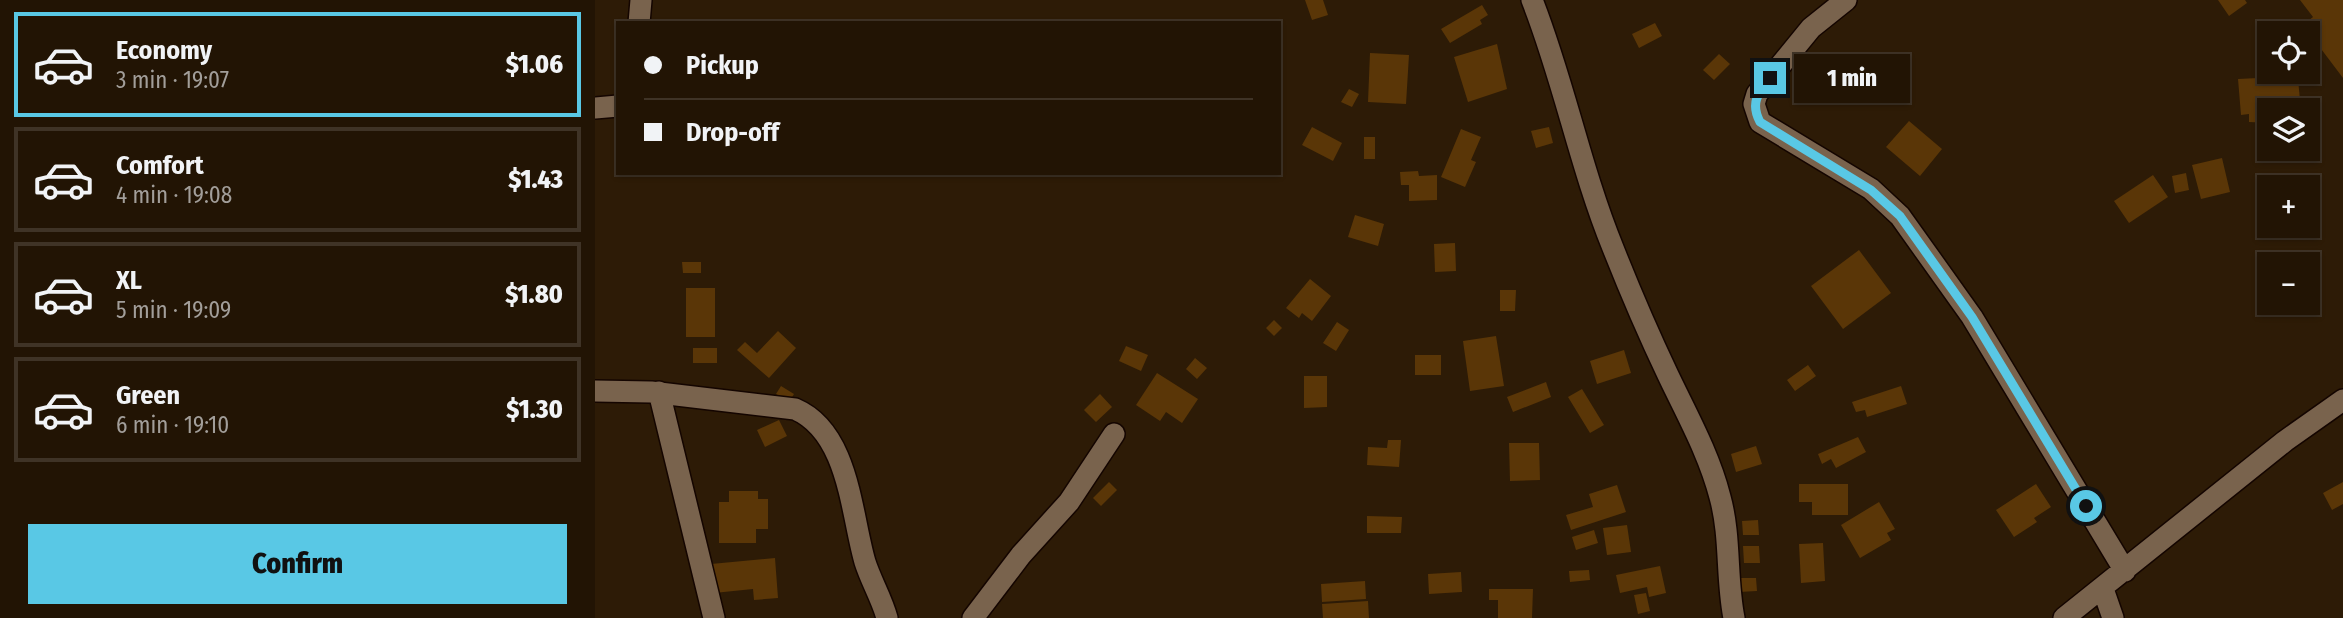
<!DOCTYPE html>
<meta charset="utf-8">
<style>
:root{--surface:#221404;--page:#2e2113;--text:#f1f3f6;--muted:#a29e9a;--line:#3f3326;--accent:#59c8e5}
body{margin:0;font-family:"Fira Sans Condensed",sans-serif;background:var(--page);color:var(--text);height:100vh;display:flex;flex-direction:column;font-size:26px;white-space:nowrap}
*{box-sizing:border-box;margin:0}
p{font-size:23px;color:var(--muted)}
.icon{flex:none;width:38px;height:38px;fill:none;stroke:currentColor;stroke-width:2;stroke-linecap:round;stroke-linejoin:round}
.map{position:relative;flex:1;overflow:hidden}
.side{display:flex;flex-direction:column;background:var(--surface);width:595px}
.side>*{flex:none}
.hud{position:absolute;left:21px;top:21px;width:665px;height:154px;border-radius:0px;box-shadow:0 2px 5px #0004,0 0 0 2px var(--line);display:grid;align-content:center;height:154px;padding:0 28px;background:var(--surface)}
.controls{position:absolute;left:1662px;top:21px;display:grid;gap:14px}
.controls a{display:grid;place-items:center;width:63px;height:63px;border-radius:0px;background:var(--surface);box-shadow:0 2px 5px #0004,0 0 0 2px var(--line);font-size:35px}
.end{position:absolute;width:32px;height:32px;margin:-16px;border:9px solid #59c8e5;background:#111;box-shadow:0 0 0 4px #111}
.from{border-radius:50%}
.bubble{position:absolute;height:49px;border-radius:0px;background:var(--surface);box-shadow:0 2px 5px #0004,0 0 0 2px var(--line);font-size:23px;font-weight:800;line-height:49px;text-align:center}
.hud b{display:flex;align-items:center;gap:24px;height:66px;font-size:26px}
.hud b+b{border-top:2px solid var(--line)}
.hud i{width:18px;height:18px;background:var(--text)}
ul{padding:12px 0 0;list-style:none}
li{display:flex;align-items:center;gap:21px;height:105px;margin:0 14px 10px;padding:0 14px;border:4px solid var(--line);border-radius:0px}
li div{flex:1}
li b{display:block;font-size:26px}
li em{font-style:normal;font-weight:800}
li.active{border-color:var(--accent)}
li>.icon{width:63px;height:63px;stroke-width:1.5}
.primary-button{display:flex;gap:14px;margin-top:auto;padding:14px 28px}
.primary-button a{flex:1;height:80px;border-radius:0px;background:var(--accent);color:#111;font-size:28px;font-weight:800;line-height:80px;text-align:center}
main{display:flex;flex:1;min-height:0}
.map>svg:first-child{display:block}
.building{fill:#5a3607}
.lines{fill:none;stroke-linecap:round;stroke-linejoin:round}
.minor-casing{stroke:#140500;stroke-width:24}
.minor{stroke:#79634d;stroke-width:21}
.route{stroke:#59c8e5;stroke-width:9}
</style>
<main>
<section class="side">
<ul>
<li class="active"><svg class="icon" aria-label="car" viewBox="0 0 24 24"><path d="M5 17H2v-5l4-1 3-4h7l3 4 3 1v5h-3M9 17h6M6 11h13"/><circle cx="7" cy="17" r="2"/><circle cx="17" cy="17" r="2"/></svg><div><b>Economy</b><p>3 min · 19:07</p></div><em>$1.06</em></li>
<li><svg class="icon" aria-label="car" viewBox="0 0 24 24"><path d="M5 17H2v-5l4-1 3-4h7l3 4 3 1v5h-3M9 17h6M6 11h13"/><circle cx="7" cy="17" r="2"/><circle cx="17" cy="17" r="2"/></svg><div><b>Comfort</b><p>4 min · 19:08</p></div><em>$1.43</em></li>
<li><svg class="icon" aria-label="car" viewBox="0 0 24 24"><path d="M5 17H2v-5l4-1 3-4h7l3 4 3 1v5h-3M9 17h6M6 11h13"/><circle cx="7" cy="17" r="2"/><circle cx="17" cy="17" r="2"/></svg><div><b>XL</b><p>5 min · 19:09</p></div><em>$1.80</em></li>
<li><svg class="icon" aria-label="car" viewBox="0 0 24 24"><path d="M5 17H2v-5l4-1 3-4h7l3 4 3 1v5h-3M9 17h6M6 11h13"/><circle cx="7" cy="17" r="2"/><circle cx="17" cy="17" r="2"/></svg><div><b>Green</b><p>6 min · 19:10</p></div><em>$1.30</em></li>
</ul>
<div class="primary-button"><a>Confirm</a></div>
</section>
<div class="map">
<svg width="1748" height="618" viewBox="0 0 1748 618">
<rect width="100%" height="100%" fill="#2d1b06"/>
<path class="building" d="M710 0H728L733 15 717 20Z
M1623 0H1650L1652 3 1634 16Z
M1705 0H1748V78L1708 25 1718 17Z
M887 5 893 15 885 20 887 24 855 43 846 29Z
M1060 23 1067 36 1044 48 1037 34Z
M902 44 912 89 873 102 859 57Z
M775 53 814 55 811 104 773 102Z
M1124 54 1135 64 1119 80 1108 70Z
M1675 67 1678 75 1697 74 1698 79H1703L1705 100 1697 101 1698 110H1675V123L1654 122V114L1646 115 1643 79 1663 78 1662 68Z
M754 89 764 94 757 107 746 102Z
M1314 121 1347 149 1325 176 1291 147Z
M717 127 747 143 738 161 707 145Z
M954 127 958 143 941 148 936 131Z
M866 129 886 137 876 160 881 162 870 187 846 177Z
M769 137H780V159H769Z
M1627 158 1635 192 1606 199 1597 165Z
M823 171 824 176 842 175V200L814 201V185H806L805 172Z
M1591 173 1594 190 1580 193 1577 176Z
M1558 175 1573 197 1534 223 1519 201Z
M760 215 789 224 783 246 753 237Z
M860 243 861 271 840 272 839 244Z
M1264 250 1296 293 1248 329 1216 286Z
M87 262H106V273H88Z
M715 279 736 296 717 321 707 313 704 318 691 308Z
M91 288H120V337H91Z
M905 290H921L920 311H905Z
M679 320 687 328 679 336 671 328Z
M742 322 754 330 741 351 728 343Z
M183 331 201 348 174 378 142 350 150 342 162 353Z
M901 336 909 386 875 391 868 341Z
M531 346 553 355 546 371 524 361Z
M98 348H122V363H98Z
M1029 350 1036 373 1002 384 995 361Z
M820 355H846V375H820Z
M600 358 612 368 602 379 591 369Z
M1213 365 1221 376 1200 391 1192 380Z
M562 373 603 399 587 423 571 412 565 421 541 405Z
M709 376H732V407L709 408Z
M951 382 956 397 918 412 912 397Z
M186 386 199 394 194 402 181 394Z
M1306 386 1312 404 1272 417 1270 410 1261 412 1257 402Z
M987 389 1009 425 995 433 973 397Z
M505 394 517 407 501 422 489 410Z
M184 420 192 436 170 447 162 430Z
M1263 437 1271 452 1241 468 1236 459 1227 464 1223 454Z
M793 440H806L804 467 772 465 773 447 792 448Z
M914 443H944L945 480 915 481Z
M1161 446 1167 464 1141 472 1136 454Z
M514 482 522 490 506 506 498 498Z
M1748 482V504L1737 510 1728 493Z
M1204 484H1253V515H1217V502H1204Z
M1441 484 1456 507 1439 518 1442 522 1419 537 1401 510Z
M1022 485 1031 512 976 530 971 515 998 507 994 494Z
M134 491H163V499H173V529H161V543H124V502H134Z
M1284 502 1300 529 1292 533 1296 540 1265 558 1246 525Z
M772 516 807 517 806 533H772Z
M1163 520 1164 535H1148L1147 521Z
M1032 525 1036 552 1012 555 1008 528Z
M999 530 1003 543 981 550 977 537Z
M1228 543 1230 581 1206 583 1204 544Z
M1148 546H1164L1165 563H1149Z
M180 558 183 598 159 600 158 589 119 593 116 564Z
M1065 566 1071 593 1054 597 1052 587 1025 593 1021 575Z
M994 570 995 580 975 582 974 571Z
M866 572 867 592 834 594 833 574Z
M1144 578H1161L1162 591 1144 592Z
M770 581 771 599 727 602 726 584Z
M894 589H938L937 618H903V600H894Z
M1051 593 1055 611 1043 614 1039 595Z
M773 601 774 618H728L727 604Z"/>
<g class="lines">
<defs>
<path id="minor" d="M937 0C969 81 985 167 1018 248 1035 291 1053 333 1073 375 1092 415 1114 454 1125 497 1136 537 1131 578 1139 618
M1251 0 1216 28 1162 94 1159 104 1165 122 1276 189 1305 216 1377 317 1530 571
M44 23 46 0
M0 108 23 106
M0 391 56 392 200 409C254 432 256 514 270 562 276 581 287 599 292 618
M64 392 119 618
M1508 589 1518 618
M378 618 426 555 474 502 519 434
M1469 618 1690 441 1748 400"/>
</defs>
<use href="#minor" class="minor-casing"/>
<use href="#minor" class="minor"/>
</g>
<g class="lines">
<path class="route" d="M1175 78C1163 93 1155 103 1165 122L1276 190 1305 216 1377 317 1491 506"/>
</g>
</svg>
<div class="controls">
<a><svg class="icon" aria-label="locate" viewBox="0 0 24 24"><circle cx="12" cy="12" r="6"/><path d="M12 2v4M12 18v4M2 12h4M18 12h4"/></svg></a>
<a><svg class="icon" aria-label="layers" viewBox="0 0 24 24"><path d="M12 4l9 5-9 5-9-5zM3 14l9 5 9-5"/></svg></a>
<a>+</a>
<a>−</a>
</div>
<i class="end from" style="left:1491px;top:506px"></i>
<i class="end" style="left:1175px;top:78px"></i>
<div class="bubble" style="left:1199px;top:54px;width:116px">1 min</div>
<div class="hud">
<b><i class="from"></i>Pickup</b>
<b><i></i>Drop-off</b>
</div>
</div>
</main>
